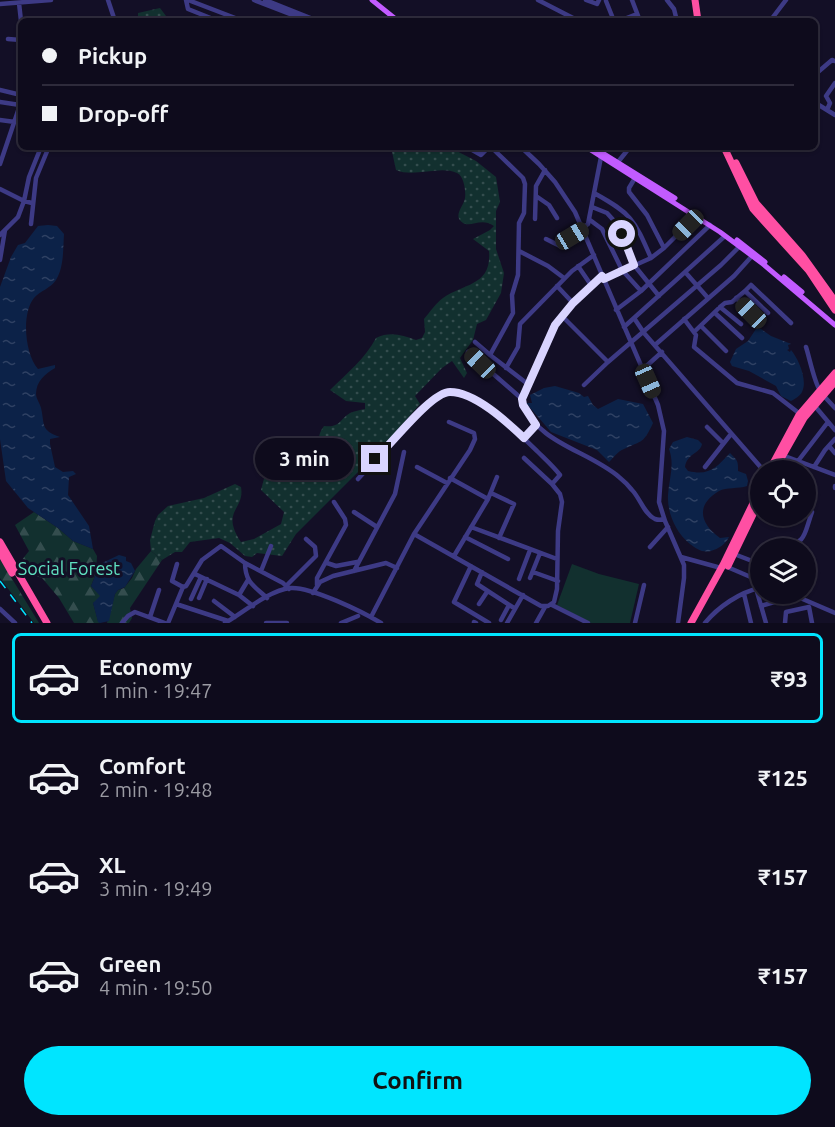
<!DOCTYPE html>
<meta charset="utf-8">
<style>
:root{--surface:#0e0b1c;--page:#171425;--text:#f1f3f6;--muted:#9b9ba3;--line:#2e2b3b;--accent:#00e5ff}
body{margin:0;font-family:Ubuntu,sans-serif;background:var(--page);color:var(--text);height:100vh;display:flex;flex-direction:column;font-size:22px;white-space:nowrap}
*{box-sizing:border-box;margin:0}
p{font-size:20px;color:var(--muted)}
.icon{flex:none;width:33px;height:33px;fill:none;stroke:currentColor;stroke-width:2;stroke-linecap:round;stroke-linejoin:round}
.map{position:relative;height:623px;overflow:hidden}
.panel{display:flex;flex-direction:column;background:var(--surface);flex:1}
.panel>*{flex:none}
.guide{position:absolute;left:18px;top:18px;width:800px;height:132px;border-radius:9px;box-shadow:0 2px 4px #0004,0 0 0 2px var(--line);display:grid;align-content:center;height:132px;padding:0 24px;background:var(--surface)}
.tools{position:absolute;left:750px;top:460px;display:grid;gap:12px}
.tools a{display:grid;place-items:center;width:66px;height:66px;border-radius:50%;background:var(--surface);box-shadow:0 2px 4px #0004,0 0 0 2px var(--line);font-size:30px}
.end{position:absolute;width:27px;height:27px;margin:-14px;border:8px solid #d9d4ff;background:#111;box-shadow:0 0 0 3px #111}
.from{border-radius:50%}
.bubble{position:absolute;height:42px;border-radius:21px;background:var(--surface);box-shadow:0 2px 4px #0004,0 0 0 2px var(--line);font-size:20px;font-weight:700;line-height:42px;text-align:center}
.car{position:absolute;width:18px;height:36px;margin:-18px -9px;border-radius:8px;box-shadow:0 0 4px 2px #0007;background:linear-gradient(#222 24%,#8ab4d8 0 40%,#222 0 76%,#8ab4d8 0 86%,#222 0)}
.guide b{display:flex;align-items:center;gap:21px;height:57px;font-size:22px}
.guide b+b{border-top:2px solid var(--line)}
.guide i{width:15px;height:15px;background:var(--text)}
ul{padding:10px 0 0;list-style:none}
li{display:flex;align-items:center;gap:18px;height:90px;margin:0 12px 9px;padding:0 12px;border:3px solid transparent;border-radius:9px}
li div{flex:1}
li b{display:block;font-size:22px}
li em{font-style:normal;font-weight:700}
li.active{border-color:var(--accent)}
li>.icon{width:54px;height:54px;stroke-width:1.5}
.primary-button{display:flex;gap:12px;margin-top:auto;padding:12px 24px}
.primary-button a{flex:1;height:69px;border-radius:36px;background:var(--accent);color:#111;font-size:24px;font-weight:700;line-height:69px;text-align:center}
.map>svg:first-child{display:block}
.grass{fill:url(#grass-dots)}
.forest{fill:url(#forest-firs)}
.pitch{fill:#12302f}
.water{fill:url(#water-ripples)}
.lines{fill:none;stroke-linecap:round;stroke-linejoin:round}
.minor{stroke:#3d3a85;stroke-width:4.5}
.major{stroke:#c25bff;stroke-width:5}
.highway{stroke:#ff4fa3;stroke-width:7}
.rail{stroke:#00e5ff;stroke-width:1.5;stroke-dasharray:9 8;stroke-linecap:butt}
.route{stroke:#d9d4ff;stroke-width:8}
.labels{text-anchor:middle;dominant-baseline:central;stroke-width:6;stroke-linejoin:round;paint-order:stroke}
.park-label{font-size:18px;fill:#5fe0c0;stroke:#130f26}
</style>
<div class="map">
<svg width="835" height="623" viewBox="0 0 835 623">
<defs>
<pattern id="grass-dots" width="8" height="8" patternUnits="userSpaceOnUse" patternTransform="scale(1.5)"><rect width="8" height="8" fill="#12302f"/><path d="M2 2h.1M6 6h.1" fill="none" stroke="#344d4e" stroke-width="1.8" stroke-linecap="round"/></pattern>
<pattern id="forest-firs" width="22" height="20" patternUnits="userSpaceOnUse" patternTransform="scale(1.5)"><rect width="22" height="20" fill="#12302f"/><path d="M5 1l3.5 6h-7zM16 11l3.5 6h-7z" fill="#344d4e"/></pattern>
<pattern id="water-ripples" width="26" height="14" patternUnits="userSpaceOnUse" patternTransform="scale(1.5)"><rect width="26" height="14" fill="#0c2248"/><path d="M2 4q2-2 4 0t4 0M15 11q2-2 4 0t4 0" fill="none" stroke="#2f4163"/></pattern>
</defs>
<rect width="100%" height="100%" fill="#130f26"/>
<path class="grass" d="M160 8 166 16 185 21H138V13Z
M391 147H449L476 161 496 177 500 202 496 211V249L504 273 501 293 486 320 477 324 473 340 460 358 467 373 464 378 452 361 442 368 415 396 420 404 377 453 296 534 282 556 257 553 252 557 245 556 230 543 219 538 190 542 182 552H175L162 560 151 551 150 540 155 521 158 515 168 506 204 498 235 484 241 487C245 511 220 510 241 542L254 539 281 524 284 512 261 490 266 471 263 452C291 440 304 475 334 474L337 467C326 454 311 443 324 426 340 428 339 420 350 413 354 411 360 410 365 409V403L346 401 330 390C347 373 365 359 376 338 390 331 402 335 416 340L422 338 425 332 424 319C430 312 436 303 443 298 464 283 492 286 489 251L473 239 490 230 494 226C481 217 471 228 463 223 452 216 464 206 465 198 466 191 464 176 457 173 440 165 414 178 396 170Z"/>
<path class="forest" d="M34 512 58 528 73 541 93 549 97 556 96 573 91 586 101 596 100 599 93 603 98 621 100 623H74L59 598 42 578 30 574 21 561 29 551 15 525Z
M151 551 162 560 130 608 132 618 129 623H107L115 594 118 590 124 588 132 578 136 569Z
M0 559 39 623H34L0 578Z"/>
<path class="pitch" d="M572 564 599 574 639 584 630 623H591L557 605Z"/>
<path class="water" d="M48 225 57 226 64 234C63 249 64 267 56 280 51 288 40 291 34 298 21 314 25 354 38 369L55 365V368C45 374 36 381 36 394 36 399 40 403 41 408 45 425 40 430 60 437L50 439V444L55 467 63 472 73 471 76 474 69 477 68 495 89 526 93 549 73 541 58 528 28 508 6 481 0 439V287L11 257 18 245 25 243 38 226Z
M756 329H761L771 336 791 344 788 345 789 349 787 350 790 352 791 350C798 358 808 380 802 392 800 396 795 399 791 401L781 396 776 386 749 371 732 366 730 362 736 349 748 341Z
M555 386 579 393 584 397 588 396 593 405 598 409 618 399 643 404 653 423C643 444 643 440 624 449 618 451 613 458 609 462L597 450 551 432 526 403H532L530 395 544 388Z
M687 437 698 440 702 444C700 454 687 453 685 467L688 471C709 476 716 468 730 453 738 461 738 461 738 471L746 474 748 481 747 486C738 489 726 487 719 491 695 505 700 524 720 538L729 537C726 544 718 549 711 551 702 553 697 549 690 544 676 533 667 513 668 495 669 479 675 465 669 449L673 442Z
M119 555 126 557V561L131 563 135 571 125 587 118 590 115 594 109 621 100 623 98 622 93 603 100 596 91 586 100 564Z"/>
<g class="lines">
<path class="minor" d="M108 0 115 21
M186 0 188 9 218 21
M188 0 243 21
M254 0 308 21
M265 0 318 21
M538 0 573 18 574 21
M586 0 597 4 599 0
M632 0 640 21
M667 0 674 9 677 21
M606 1 614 21
M19 3 21 21
M0 4 51 0
M619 21 637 14
M770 21 786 0
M8 39 21 40
M814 72H818L832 60 835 61
M0 90 21 95
M0 102 20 105
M814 102 835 115
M827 110 830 103 826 96 835 83
M0 120 15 122
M467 147 481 155 489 147
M491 147 523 178 525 184 524 213 519 223 518 275 512 295 513 313 490 355 529 385
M521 147 539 164 555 182 575 212 658 405 664 431 659 502 665 521 684 565V578L678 623
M618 162 630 147
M0 164 21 102
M635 178 629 188V192L647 215 664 248
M0 189 24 201 32 203
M594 193C632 214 634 219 651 258L604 279
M536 196 549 205 557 218
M592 207 607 213 616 223 628 246 634 265 659 296
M535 219 536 186 545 170
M590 220 602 229 622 270 641 291 616 310
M31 224 36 178 48 149 46 147
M0 235 18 217 24 201 29 177 41 147
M546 239 560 246 588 224 601 157
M519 251 548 266 564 278
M651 258 664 248 696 216
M0 260 5 230
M578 266 591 285
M686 273 708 298
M602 276 573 303 555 325 522 402C538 444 587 450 619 477 624 481 628 485 632 490 640 498 644 514 655 519 658 520 661 520 664 519
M557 286 573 303
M641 291 710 225
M745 291 751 285 791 323
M736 298 751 313
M720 307 725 303 732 302 745 291 768 313
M715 313 742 338
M562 316 608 362 721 265 740 246
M634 318 644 333 764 471
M684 319 696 335 694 347 737 383 773 393 800 414
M701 326 726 351
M624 327 725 236
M694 332 720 307 741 324
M475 342 490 355
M655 345 734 276 752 256
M806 347C809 356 815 385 820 390
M468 352 522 399
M506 368 518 347 520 324 572 271 594 255
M642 370 662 352
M584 385 608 362
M823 395 835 408
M814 405 835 430
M707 427 723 443
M524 438 536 425
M829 446 835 453
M782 455 798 461 828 422
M524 458 552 484
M798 461 835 475
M417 467 447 483
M705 467 731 434
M814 467 825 450 835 439
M450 478 488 499
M358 479 425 405 448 392C485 395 512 428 537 451 545 459 553 466 560 475L552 484 560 494 562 502 558 531 557 589 554 602 548 606H541L414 534
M835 486V488
M491 493 514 504 499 538
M354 512 377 527
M471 527 557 559
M465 537 508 559
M650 547 668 527
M782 549C808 540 803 537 812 512
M734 554 760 564
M454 556 488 499 497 477
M681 557 721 568
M245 563C245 582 254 586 267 598
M327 563 336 566 357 562
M177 564 172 581 183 587 186 586 202 560 221 546 245 563 283 583 289 589
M471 566 454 602 489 623
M725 566 760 581
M261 571 271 546
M354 571 395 494 404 452
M482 572 477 584 514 608
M533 572 558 581
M195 574 239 595 253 606
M530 578 540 553
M753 578 766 623
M519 579 530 550
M317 585V578L346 525 345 519 334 502
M286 586 316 556 315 547 306 539
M313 593 320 582 333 576 386 563 397 568
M744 594 751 623
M791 594 835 613
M239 595 248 580
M199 598 207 579
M191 599 201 577
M214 601 235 617
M176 604 228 621
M479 604 487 592
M552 605 588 623
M761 606 795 596
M809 607 812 623
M0 609 15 623
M150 617 159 590
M371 617 414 534 470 450 475 439 474 433 449 422
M501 620 509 605
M474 622 476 623
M122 623 128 616 135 612 165 623
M168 623 183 587
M225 623C242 613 270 590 290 588 310 586 363 612 381 623
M266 623H287
M341 623 358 616
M507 623 523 595
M536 623 545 607
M635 623 644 585
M705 623C718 607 740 592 760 588
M785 623 786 612 809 607"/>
<path class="major" d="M372 0 398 21
M586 147 720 232 763 264 835 325
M593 147 675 198
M737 240 765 262
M784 277 802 292"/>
<path class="highway" d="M695 0 698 21
M724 147 753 209 809 271 835 310
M736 163 756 203 802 255 835 301
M769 471 799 415 835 373
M774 471 804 418 835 382
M0 542 47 623
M0 552 12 573
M728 566 760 500
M691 623 723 565 760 489"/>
<path class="rail" d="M0 581 32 623"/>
</g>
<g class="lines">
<path class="route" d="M375 459C391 445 431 392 450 392 475 392 507 422 524 438L536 425 523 405 522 399 555 325 573 303 602 276 604 279 634 265 622 234"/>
</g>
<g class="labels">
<g class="park-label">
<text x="69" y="568">Social Forest</text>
</g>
</g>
</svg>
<div class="tools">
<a><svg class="icon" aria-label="locate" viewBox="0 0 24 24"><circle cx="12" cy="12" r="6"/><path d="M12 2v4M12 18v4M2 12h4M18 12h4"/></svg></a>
<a><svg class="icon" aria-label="layers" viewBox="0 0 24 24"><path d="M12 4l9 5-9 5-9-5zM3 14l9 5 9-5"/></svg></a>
</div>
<i class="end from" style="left:622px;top:234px"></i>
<i class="end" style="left:375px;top:459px"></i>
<div class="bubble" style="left:255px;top:438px;width:99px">3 min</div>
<i class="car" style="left:688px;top:225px;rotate:225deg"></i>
<i class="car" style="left:572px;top:236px;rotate:59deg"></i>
<i class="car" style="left:751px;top:313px;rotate:315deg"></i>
<i class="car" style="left:480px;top:363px;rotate:314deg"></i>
<i class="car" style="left:648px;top:381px;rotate:156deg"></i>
<div class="guide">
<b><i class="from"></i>Pickup</b>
<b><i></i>Drop-off</b>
</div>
</div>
<section class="panel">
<ul>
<li class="active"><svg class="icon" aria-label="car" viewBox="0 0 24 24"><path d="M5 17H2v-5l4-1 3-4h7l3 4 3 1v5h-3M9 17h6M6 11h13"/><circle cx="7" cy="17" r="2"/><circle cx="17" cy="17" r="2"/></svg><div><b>Economy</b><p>1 min · 19:47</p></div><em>₹93</em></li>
<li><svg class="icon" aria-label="car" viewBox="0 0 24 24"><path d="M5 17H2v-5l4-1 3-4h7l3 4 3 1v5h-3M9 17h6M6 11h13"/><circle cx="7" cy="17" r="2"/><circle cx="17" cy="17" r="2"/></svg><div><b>Comfort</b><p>2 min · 19:48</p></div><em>₹125</em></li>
<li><svg class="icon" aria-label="car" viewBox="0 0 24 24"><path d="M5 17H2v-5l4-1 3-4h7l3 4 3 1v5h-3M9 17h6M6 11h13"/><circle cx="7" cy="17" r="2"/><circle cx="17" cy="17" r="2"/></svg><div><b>XL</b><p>3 min · 19:49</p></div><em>₹157</em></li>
<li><svg class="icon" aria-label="car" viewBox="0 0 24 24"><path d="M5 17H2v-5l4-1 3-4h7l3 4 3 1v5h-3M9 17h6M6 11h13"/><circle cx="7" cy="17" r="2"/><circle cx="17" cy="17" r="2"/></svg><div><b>Green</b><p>4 min · 19:50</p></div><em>₹157</em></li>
</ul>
<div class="primary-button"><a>Confirm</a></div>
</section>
